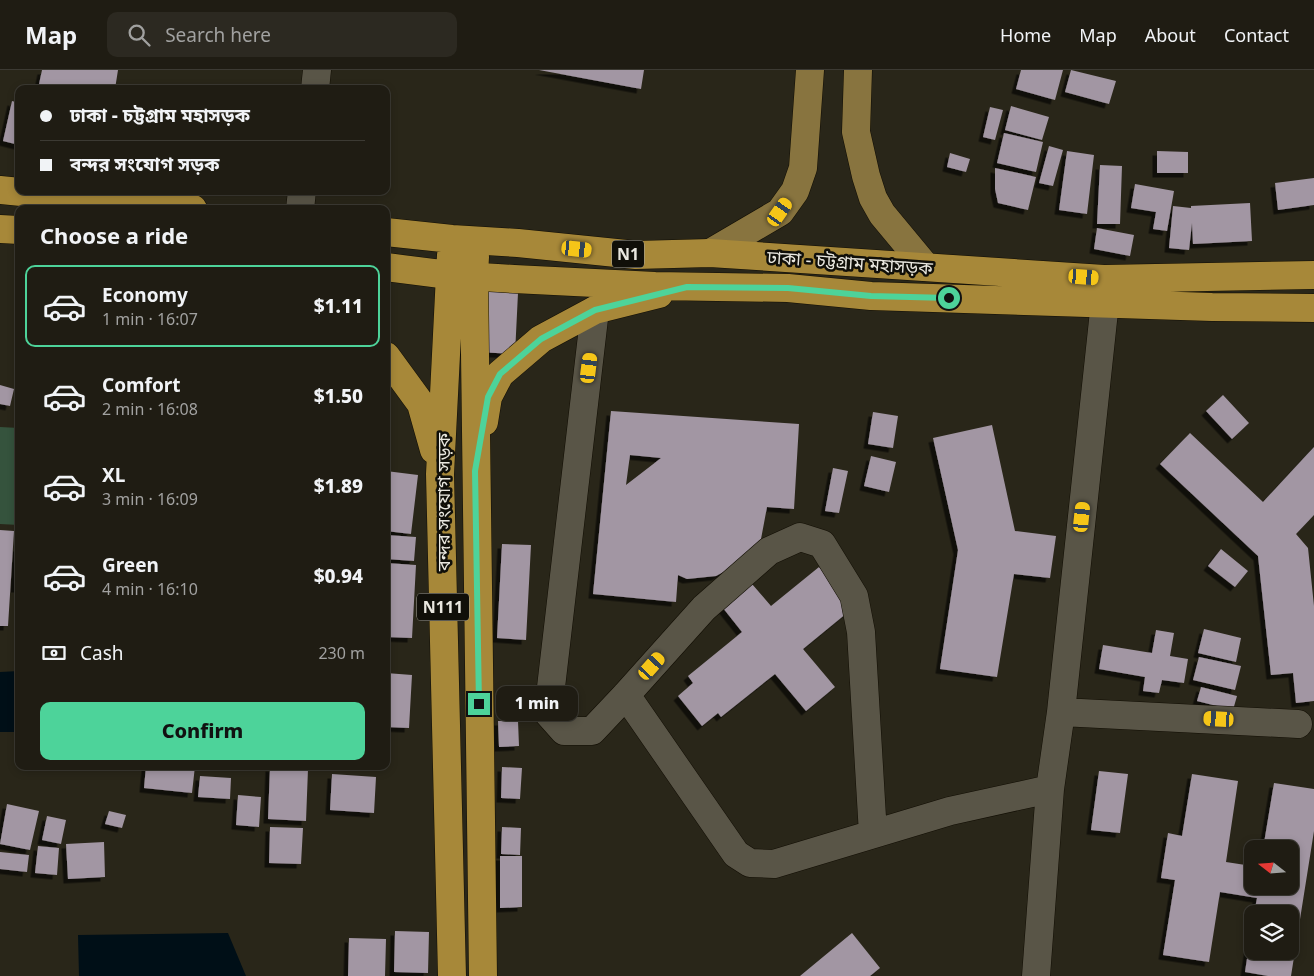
<!DOCTYPE html>
<meta charset="utf-8">
<style>
:root{--surface:#1f1c13;--page:#2c2921;--text:#f1f3f6;--muted:#a1a1a0;--line:#3c3a33;--accent:#4dd39a}
body{margin:0;font-family:"Noto Sans","Noto Sans Bengali",sans-serif;background:var(--page);color:var(--text);height:100vh;display:flex;flex-direction:column;font-size:19px;white-space:nowrap}
*{box-sizing:border-box;margin:0}
p{font-size:16px;color:var(--muted)}
.icon{flex:none;width:28px;height:28px;fill:none;stroke:currentColor;stroke-width:2;stroke-linecap:round;stroke-linejoin:round}
.map{position:relative;flex:1;overflow:hidden}
.sheet{position:absolute;left:15px;top:135px;width:375px;height:565px;display:flex;flex-direction:column;background:var(--surface);border-radius:10px;box-shadow:0 2px 8px #0003,0 0 0 1px var(--line)}
.sheet>*{flex:none}
.banner{position:absolute;left:15px;top:15px;width:375px;height:110px;border-radius:10px;box-shadow:0 2px 8px #0003,0 0 0 1px var(--line);display:grid;align-content:center;height:110px;padding:0 25px;background:var(--surface)}
.needle{width:32px;rotate:287deg}
.controls{position:absolute;left:1244px;top:770px;display:grid;gap:10px}
.controls a{display:grid;place-items:center;width:55px;height:55px;border-radius:10px;background:var(--surface);box-shadow:0 2px 8px #0003,0 0 0 1px var(--line);font-size:25px}
.end{position:absolute;width:22px;height:22px;margin:-11px;border:6px solid #4dd39a;background:#111;box-shadow:0 0 0 2px #111}
.from{border-radius:50%}
.bubble{position:absolute;height:35px;border-radius:10px;background:var(--surface);box-shadow:0 2px 8px #0003,0 0 0 1px var(--line);font-size:16px;font-weight:800;line-height:35px;text-align:center}
.car{position:absolute;width:15px;height:30px;margin:-15px -8px;border-radius:6px;box-shadow:0 0 4px 1px #0007;background:linear-gradient(#f5c518 24%,#345 0 40%,#f5c518 0 76%,#345 0 86%,#f5c518 0)}
.banner b{display:flex;align-items:center;gap:18px;height:48px;font-size:19px}
.banner b+b{border-top:1px solid var(--line)}
.banner i{width:12px;height:12px;background:var(--text)}
ul{padding:0;list-style:none}
li{display:flex;align-items:center;gap:15px;height:82px;margin:0 10px 8px;padding:0 15px;border:2px solid transparent;border-radius:10px}
li div{flex:1}
li b{display:block;font-size:19px}
li em{font-style:normal;font-weight:800}
li.current{border-color:var(--accent)}
li>.icon{width:45px;height:45px;stroke-width:1.5}
h2{padding:0 25px;font-size:22px;line-height:60px}
.pay{display:flex;align-items:center;gap:12px;height:55px;padding:0 25px;font-size:19px}
.pay p{margin-inline-start:auto}
.cta{display:flex;gap:10px;margin-top:auto;padding:10px 25px}
.cta a{flex:1;height:58px;border-radius:10px;background:var(--accent);color:#111;font-size:20px;font-weight:800;line-height:58px;text-align:center}
header{display:flex;align-items:center;gap:30px;box-sizing:border-box;height:70px;padding:0 25px;background:var(--surface);border-bottom:1px solid var(--line)}
header strong{font-size:24px}
nav{display:flex;gap:28px;margin-inline-start:auto;font-size:18px}
.search{width:350px;height:45px;background:var(--page);display:flex;align-items:center;gap:12px;box-sizing:border-box;padding:0 18px;border-radius:10px;color:var(--muted);font-size:19px}
.map>svg:first-child{display:block}
.green{fill:#35533d}
.water{fill:#000f17}
.building{fill:#a296a3;fill-rule:evenodd;filter:url(#shadow)}
.lines{fill:none;stroke-linecap:round;stroke-linejoin:round}
.minor-casing{stroke:#120e04;stroke-width:29}
.major-casing{stroke:#120e04;stroke-width:29}
.highway-casing{stroke:#120e04;stroke-width:29}
.minor{stroke:#595547;stroke-width:28}
.major{stroke:#88743f;stroke-width:28}
.highway{stroke:#a78839;stroke-width:28}
.route{stroke:#4dd39a;stroke-width:6}
.labels{text-anchor:middle;dominant-baseline:central;stroke-width:5;stroke-linejoin:round;paint-order:stroke}
.shield{fill:#100f09;stroke:#a8a69f;stroke-width:1}
.shield-label{font-size:16px;font-weight:bold;fill:#e9e7df}
.street-label{font-size:18px;fill:#e9e7df;stroke:#100f09}
</style>
<header>
<strong>Map</strong>
<div class="search"><svg class="icon" aria-label="search" viewBox="0 0 24 24"><circle cx="10" cy="10" r="6"/><path d="M15 15l6 6"/></svg>Search here</div>
<nav><a>Home</a><a>Map</a><a>About</a><a>Contact</a></nav>
</header>
<div class="map">
<svg width="1314" height="906" viewBox="0 0 1314 906">
<defs>
<filter id="shadow"><feDropShadow dx="-4.5" dy="4.5" stdDeviation="0" flood-color="#0009"/></filter>
</defs>
<rect width="100%" height="100%" fill="#292619"/>
<path class="green" d="M0 357 19 358V455L0 454Z"/>
<path class="water" d="M19 601V662H0V602Z
M228 863 246 906H79L78 865Z"/>
<path class="building" d="M42 0H118L115 19H38Z
M539 0H644L641 19Z
M1021 0H1063L1055 30 1016 19Z
M1071 0 1116 11 1109 34 1065 22Z
M12 31 19 33V75L3 71Z
M1011 36 1049 47 1042 70 1005 60Z
M990 37 1003 40 995 70 983 67Z
M1004 63 1043 72 1036 102 997 93Z
M1049 76 1063 80 1053 116 1039 113Z
M1067 81 1094 85 1087 144 1059 140Z
M1157 81 1188 82V103H1157Z
M950 83 970 89 966 102 947 97Z
M1100 95 1122 96 1120 154H1097Z
M995 98 1036 107 1028 140 998 133 995 119Z
M1314 108V135L1278 140 1275 113Z
M1135 114 1174 121 1167 161 1153 159 1156 142 1131 138Z
M1250 133 1252 171 1193 174 1192 153 1189 180 1169 178 1173 136 1191 138V136Z
M1097 158 1134 165 1130 186 1094 179Z
M480 221 518 223 515 284 477 282Z
M0 315 14 319 10 336 0 334Z
M1223 325 1249 353 1232 369 1206 341Z
M611 341 799 354 794 439 767 437 761 469 742 492 716 506 687 509 678 505 676 532 593 524ZM630 385 661 388 626 415Z
M873 342 898 346 893 378 868 374Z
M992 355 1015 461 1056 466 1050 508 1014 504 997 607 940 599 958 480 933 368Z
M1190 363 1263 432 1314 377V445L1296 464 1308 478 1314 536V631L1296 633 1293 603 1271 605 1258 486 1160 394Z
M871 386 896 392 889 422 864 416Z
M833 398 848 401 839 443 825 441Z
M386 401 418 405 411 464 386 461Z
M0 460 14 461 8 556H0Z
M386 465 416 467 414 491 386 489Z
M502 474 531 475 526 570 497 568Z
M17 477H19V518H15Z
M1221 479 1248 501 1235 517 1208 496Z
M386 493 416 495 412 568 386 567Z
M819 497 853 538 803 579 835 617 806 641 775 604 721 647 718 643 702 656 678 626 693 613 688 606 742 562 723 538 752 514 771 536Z
M1204 559 1241 568 1236 592 1198 583Z
M1156 560 1174 563 1170 586 1188 589 1184 613 1162 610 1159 623 1143 621 1145 607 1099 599 1103 575 1152 583Z
M1199 587 1241 596 1235 620 1193 610Z
M386 603 412 605 409 658 386 657Z
M1201 617 1237 626 1233 640 1197 631Z
M498 651H518L519 676 499 677Z
M146 696H195L192 723 144 718Z
M270 697 308 699 306 751 268 749Z
M502 697 522 698 520 729 501 728Z
M1099 701 1128 704 1120 763 1091 760Z
M332 704 376 707 374 743 330 740Z
M1192 704 1238 711 1226 792 1252 796V816H1290V779H1263L1274 713 1314 719V761L1291 906H1268L1245 902 1251 862 1252 881H1290V844H1254L1257 828 1220 822 1209 892 1163 885 1175 810 1161 808 1168 763 1182 766Z
M200 706 231 708 230 729 198 727Z
M238 725 261 727 259 757 236 755Z
M7 734 39 741 30 780 0 774Z
M109 741 126 745 122 758 105 754Z
M47 746 66 750 61 774 42 770Z
M270 757 303 758 301 794 269 793Z
M502 757 521 758 520 785 501 784Z
M104 772 105 807 68 809 66 774Z
M38 776 59 778 57 805 35 803Z
M0 782 29 785 27 802 0 799Z
M500 786H522V837L500 838Z
M395 861 429 862 428 903 394 902Z
M852 863 880 898 870 906H800Z
M349 868 386 869 385 906H348Z"/>
<g class="lines">
<defs>
<path id="minor" d="M315 19 317 0
M300 139 302 121
M595 240 548 643 564 661H592L626 625 704 538 769 481 800 467 822 474 854 526 861 562 873 764
M626 625 736 784 750 793 774 794 950 741 1050 719
M1061 642 1298 654
M1036 906 1050 719 1061 642 1105 232"/>
<path id="major" d="M858 0 856 62 866 106 873 128 882 144 926 197
M710 183 780 142 795 121 803 98 810 0"/>
<path id="highway" d="M0 120 193 139
M0 159 19 160
M386 162 452 169 518 173 636 185 710 183 1104 209 1314 205
M451 185 440 404 452 906
M475 187 474 205 483 906
M386 197 449 205 514 209 655 216 788 218 871 226 1212 237 1314 238
M386 286 421 334 434 380
M484 352 488 327 500 304 541 269 595 240 659 224"/>
</defs>
<use href="#minor" class="minor-casing"/>
<use href="#major" class="major-casing"/>
<use href="#highway" class="highway-casing"/>
<use href="#minor" class="minor"/>
<use href="#major" class="major"/>
<use href="#highway" class="highway"/>
</g>
<g class="lines">
<path class="route" d="M479 634 475 401 488 327 500 304 541 269 595 240 687 217 788 218 871 226 949 228"/>
</g>
<g class="labels">
<g class="shield">
<rect x="612" y="170.5" width="32" height="27" rx="4"/>
<rect x="417" y="523.5" width="52" height="27" rx="4"/>
</g>
<g class="shield-label">
<text x="628" y="184">N1</text>
<text x="443" y="537">N111</text>
</g>
<g class="street-label">
<text transform="translate(850 192) rotate(4)">ঢাকা - চট্টগ্রাম মহাসড়ক</text>
<text transform="translate(443 432) rotate(-90)">বন্দর সংযোগ সড়ক</text>
</g>
</g>
</svg>
<div class="controls">
<a><svg class="needle" viewBox="-14 -14 28 28"><path d="M0-13l5 13h-10z" fill="#e53935"/><path d="M0 13l5-13h-10z" fill="#a1a1a0"/></svg></a>
<a><svg class="icon" aria-label="layers" viewBox="0 0 24 24"><path d="M12 4l9 5-9 5-9-5zM3 14l9 5 9-5"/></svg></a>
</div>
<i class="end from" style="left:949px;top:228px"></i>
<i class="end" style="left:479px;top:634px"></i>
<div class="bubble" style="left:496px;top:616px;width:82px">1 min</div>
<i class="car" style="left:780px;top:142px;rotate:35deg"></i>
<i class="car" style="left:577px;top:179px;rotate:96deg"></i>
<i class="car" style="left:1084px;top:207px;rotate:94deg"></i>
<i class="car" style="left:589px;top:298px;rotate:7deg"></i>
<i class="car" style="left:1082px;top:447px;rotate:6deg"></i>
<i class="car" style="left:652px;top:596px;rotate:42deg"></i>
<i class="car" style="left:1219px;top:649px;rotate:273deg"></i>
<div class="banner">
<b><i class="from"></i>ঢাকা - চট্টগ্রাম মহাসড়ক</b>
<b><i></i>বন্দর সংযোগ সড়ক</b>
</div>
<section class="sheet">
<h2>Choose a ride</h2>
<ul>
<li class="current"><svg class="icon" aria-label="car" viewBox="0 0 24 24"><path d="M5 17H2v-5l4-1 3-4h7l3 4 3 1v5h-3M9 17h6M6 11h13"/><circle cx="7" cy="17" r="2"/><circle cx="17" cy="17" r="2"/></svg><div><b>Economy</b><p>1 min · 16:07</p></div><em>$1.11</em></li>
<li><svg class="icon" aria-label="car" viewBox="0 0 24 24"><path d="M5 17H2v-5l4-1 3-4h7l3 4 3 1v5h-3M9 17h6M6 11h13"/><circle cx="7" cy="17" r="2"/><circle cx="17" cy="17" r="2"/></svg><div><b>Comfort</b><p>2 min · 16:08</p></div><em>$1.50</em></li>
<li><svg class="icon" aria-label="car" viewBox="0 0 24 24"><path d="M5 17H2v-5l4-1 3-4h7l3 4 3 1v5h-3M9 17h6M6 11h13"/><circle cx="7" cy="17" r="2"/><circle cx="17" cy="17" r="2"/></svg><div><b>XL</b><p>3 min · 16:09</p></div><em>$1.89</em></li>
<li><svg class="icon" aria-label="car" viewBox="0 0 24 24"><path d="M5 17H2v-5l4-1 3-4h7l3 4 3 1v5h-3M9 17h6M6 11h13"/><circle cx="7" cy="17" r="2"/><circle cx="17" cy="17" r="2"/></svg><div><b>Green</b><p>4 min · 16:10</p></div><em>$0.94</em></li>
</ul>
<div class="pay"><svg class="icon" aria-label="cash" viewBox="0 0 24 24"><path d="M3 7h18v10H3z"/><circle cx="12" cy="12" r="2"/></svg>Cash<p>230 m</p></div>
<div class="cta"><a>Confirm</a></div>
</section>
</div>
